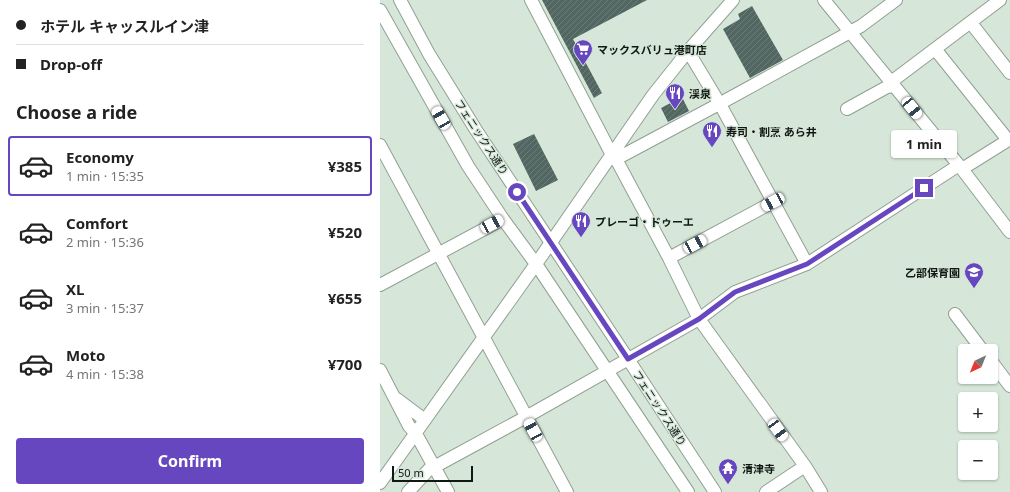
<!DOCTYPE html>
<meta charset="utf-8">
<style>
:root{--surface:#fff;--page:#f2f2f2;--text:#222;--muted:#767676;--line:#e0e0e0;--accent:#6747c0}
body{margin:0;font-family:"Noto Sans","Noto Sans JP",sans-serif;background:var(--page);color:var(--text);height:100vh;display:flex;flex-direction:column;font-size:15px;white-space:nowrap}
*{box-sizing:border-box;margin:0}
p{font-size:13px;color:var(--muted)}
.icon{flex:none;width:22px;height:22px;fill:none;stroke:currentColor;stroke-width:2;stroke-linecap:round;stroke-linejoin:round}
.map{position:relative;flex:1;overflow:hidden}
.side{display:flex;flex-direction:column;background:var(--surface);width:380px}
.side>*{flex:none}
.banner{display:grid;align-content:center;height:88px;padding:0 16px;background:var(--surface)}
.needle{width:26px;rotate:223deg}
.fabs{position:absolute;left:578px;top:344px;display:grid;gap:8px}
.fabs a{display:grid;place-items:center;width:40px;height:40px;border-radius:4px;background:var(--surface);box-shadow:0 1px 3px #0004;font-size:20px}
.scale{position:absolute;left:12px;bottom:10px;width:81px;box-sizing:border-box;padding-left:4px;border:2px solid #111712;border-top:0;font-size:11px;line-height:14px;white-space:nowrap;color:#111712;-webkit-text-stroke:3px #d6e7d9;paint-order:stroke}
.end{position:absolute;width:18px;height:18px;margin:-9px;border:5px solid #6747c0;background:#fff;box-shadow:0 0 0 2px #fff}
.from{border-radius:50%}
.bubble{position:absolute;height:28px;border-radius:4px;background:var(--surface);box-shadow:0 1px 3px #0004;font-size:13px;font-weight:700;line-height:28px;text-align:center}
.car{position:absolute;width:12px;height:24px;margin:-12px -6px;border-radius:5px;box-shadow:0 0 3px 1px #0007;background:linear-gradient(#fff 24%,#345 0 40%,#fff 0 76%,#345 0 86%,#fff 0)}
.banner b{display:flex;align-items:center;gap:14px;height:38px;font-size:15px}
.banner b+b{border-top:1px solid var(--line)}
.banner i{width:10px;height:10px;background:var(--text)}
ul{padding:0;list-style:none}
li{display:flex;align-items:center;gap:12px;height:60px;margin:0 8px 6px;padding:0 8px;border:2px solid transparent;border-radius:4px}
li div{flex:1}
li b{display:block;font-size:15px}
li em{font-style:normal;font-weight:700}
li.on{border-color:var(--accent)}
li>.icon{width:36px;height:36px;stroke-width:1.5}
h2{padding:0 16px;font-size:18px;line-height:48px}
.cta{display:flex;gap:8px;margin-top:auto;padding:8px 16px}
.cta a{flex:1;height:46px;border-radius:4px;background:var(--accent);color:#fff;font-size:16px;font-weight:700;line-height:46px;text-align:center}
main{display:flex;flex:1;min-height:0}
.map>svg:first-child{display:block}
.building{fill:url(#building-hatch)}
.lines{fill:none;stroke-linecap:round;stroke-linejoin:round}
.minor-casing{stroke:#90a092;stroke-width:14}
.minor{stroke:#fff;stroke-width:12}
.route{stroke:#6747c0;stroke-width:5}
.labels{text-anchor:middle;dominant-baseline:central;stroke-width:3;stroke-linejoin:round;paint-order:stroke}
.poi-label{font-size:11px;font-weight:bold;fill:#111712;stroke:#d6e7d9;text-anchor:start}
.street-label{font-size:11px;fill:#111712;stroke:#d6e7d9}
</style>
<main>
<section class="side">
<div class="banner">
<b><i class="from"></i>ホテル キャッスルイン津</b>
<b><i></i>Drop-off</b>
</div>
<h2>Choose a ride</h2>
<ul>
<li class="on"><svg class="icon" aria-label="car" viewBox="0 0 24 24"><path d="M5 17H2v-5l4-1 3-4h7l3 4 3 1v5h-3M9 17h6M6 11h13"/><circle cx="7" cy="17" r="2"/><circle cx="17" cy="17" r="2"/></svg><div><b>Economy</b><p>1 min · 15:35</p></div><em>¥385</em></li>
<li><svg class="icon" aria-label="car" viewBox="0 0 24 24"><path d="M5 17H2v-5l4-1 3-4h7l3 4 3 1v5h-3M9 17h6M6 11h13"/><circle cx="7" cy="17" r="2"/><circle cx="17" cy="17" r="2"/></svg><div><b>Comfort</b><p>2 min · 15:36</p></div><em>¥520</em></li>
<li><svg class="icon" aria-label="car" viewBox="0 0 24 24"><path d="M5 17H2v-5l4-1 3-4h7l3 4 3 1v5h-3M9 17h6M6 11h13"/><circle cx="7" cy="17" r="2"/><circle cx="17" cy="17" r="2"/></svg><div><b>XL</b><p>3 min · 15:37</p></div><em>¥655</em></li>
<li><svg class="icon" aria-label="car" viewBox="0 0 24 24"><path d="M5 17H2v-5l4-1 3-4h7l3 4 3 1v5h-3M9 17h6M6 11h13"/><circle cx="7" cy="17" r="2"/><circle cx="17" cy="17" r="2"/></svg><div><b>Moto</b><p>4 min · 15:38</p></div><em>¥700</em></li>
</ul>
<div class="cta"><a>Confirm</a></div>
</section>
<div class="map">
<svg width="630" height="492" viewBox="0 0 630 492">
<defs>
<pattern id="building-hatch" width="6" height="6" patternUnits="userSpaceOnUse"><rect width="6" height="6" fill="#526762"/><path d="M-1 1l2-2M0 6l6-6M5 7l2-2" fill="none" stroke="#6c7c78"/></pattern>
</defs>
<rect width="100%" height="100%" fill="#d6e7d9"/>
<path class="building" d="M162 0H267L193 39 222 93 214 98Z
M372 6 403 60 370 78 343 29 360 19 358 14Z
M302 97 309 111 288 122 281 108Z
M154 134 178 180 156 191 133 144Z"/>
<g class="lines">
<defs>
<path id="minor" d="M20 0 49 54 96 130 248 359 335 492
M151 0 232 155 236 159 289 258 319 319 425 466 441 492
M444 0 582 169 630 232
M0 10 88 166 123 219 156 264 308 492
M591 23 630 73
M555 49 628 140
M308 51 341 106 427 264
M511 82 620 0
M467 109 507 87 514 86
M0 145 187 492
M236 159 339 104 481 26 516 0
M582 169 630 139
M289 258 393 202
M0 285 123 219
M575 314 603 351
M611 361 630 386
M0 370 29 426 36 434 68 492
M17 399 45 420
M54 467 146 417 319 319 355 292 427 264 579 165
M0 483 156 264 273 95 308 51 353 0
M28 492 53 465
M386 492 425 466"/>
</defs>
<use href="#minor" class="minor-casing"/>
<use href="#minor" class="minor"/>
</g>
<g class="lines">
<path class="route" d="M137 192 248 359 319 319 355 292 427 264 544 188"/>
</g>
<defs>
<symbol id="supermarket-pin" viewBox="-11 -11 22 30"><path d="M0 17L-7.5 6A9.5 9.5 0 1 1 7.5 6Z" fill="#6747c0" stroke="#d6e7d9"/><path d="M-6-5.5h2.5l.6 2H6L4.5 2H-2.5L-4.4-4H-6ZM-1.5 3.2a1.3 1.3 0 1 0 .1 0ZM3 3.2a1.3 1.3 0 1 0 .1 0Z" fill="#fff"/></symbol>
<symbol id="restaurant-pin" viewBox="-11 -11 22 30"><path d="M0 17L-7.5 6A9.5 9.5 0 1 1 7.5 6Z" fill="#6747c0" stroke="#d6e7d9"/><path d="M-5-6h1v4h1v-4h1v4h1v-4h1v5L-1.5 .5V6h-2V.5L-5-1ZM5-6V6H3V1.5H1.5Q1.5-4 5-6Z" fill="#fff"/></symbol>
<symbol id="school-pin" viewBox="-11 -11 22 30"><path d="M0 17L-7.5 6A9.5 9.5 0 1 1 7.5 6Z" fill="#6747c0" stroke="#d6e7d9"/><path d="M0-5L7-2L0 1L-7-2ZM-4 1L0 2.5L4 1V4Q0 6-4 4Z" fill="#fff"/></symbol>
<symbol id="temple-pin" viewBox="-11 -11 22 30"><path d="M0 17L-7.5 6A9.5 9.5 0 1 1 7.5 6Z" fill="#6747c0" stroke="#d6e7d9"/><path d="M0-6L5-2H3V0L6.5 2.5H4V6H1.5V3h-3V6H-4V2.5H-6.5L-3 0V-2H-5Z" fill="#fff"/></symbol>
</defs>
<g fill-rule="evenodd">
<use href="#supermarket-pin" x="192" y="38" width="22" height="30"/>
<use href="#restaurant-pin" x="284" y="82" width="22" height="30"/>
<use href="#restaurant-pin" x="321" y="120" width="22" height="30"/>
<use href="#restaurant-pin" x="190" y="210" width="22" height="30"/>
<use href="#school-pin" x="583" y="261" width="22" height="30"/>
<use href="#temple-pin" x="337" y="457" width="22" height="30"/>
</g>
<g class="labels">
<g class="poi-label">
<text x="217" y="49">マックスバリュ港町店</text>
<text x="309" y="93">渓泉</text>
<text x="346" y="131">寿司・割烹 あら井</text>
<text x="215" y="221">プレーゴ・ドゥーエ</text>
<text x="580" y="272" text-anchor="end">乙部保育園</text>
<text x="362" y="468">清津寺</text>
</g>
<g class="street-label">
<text transform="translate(102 137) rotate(57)">フェニックス通り</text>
<text transform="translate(280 408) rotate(57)">フェニックス通り</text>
</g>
</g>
</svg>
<div class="fabs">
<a><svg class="needle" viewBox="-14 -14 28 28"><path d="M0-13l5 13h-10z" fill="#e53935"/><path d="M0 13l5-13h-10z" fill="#767676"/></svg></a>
<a>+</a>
<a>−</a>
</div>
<div class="scale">50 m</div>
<i class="end from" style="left:137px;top:192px"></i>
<i class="end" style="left:544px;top:188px"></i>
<div class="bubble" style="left:511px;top:130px;width:66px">1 min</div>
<i class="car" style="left:532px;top:108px;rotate:141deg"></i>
<i class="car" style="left:61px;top:118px;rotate:330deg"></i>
<i class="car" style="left:393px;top:202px;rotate:242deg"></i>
<i class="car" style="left:112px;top:224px;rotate:62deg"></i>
<i class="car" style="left:315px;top:244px;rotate:62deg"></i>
<i class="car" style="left:153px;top:430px;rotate:331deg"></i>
<i class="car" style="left:398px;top:430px;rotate:144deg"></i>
</div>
</main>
